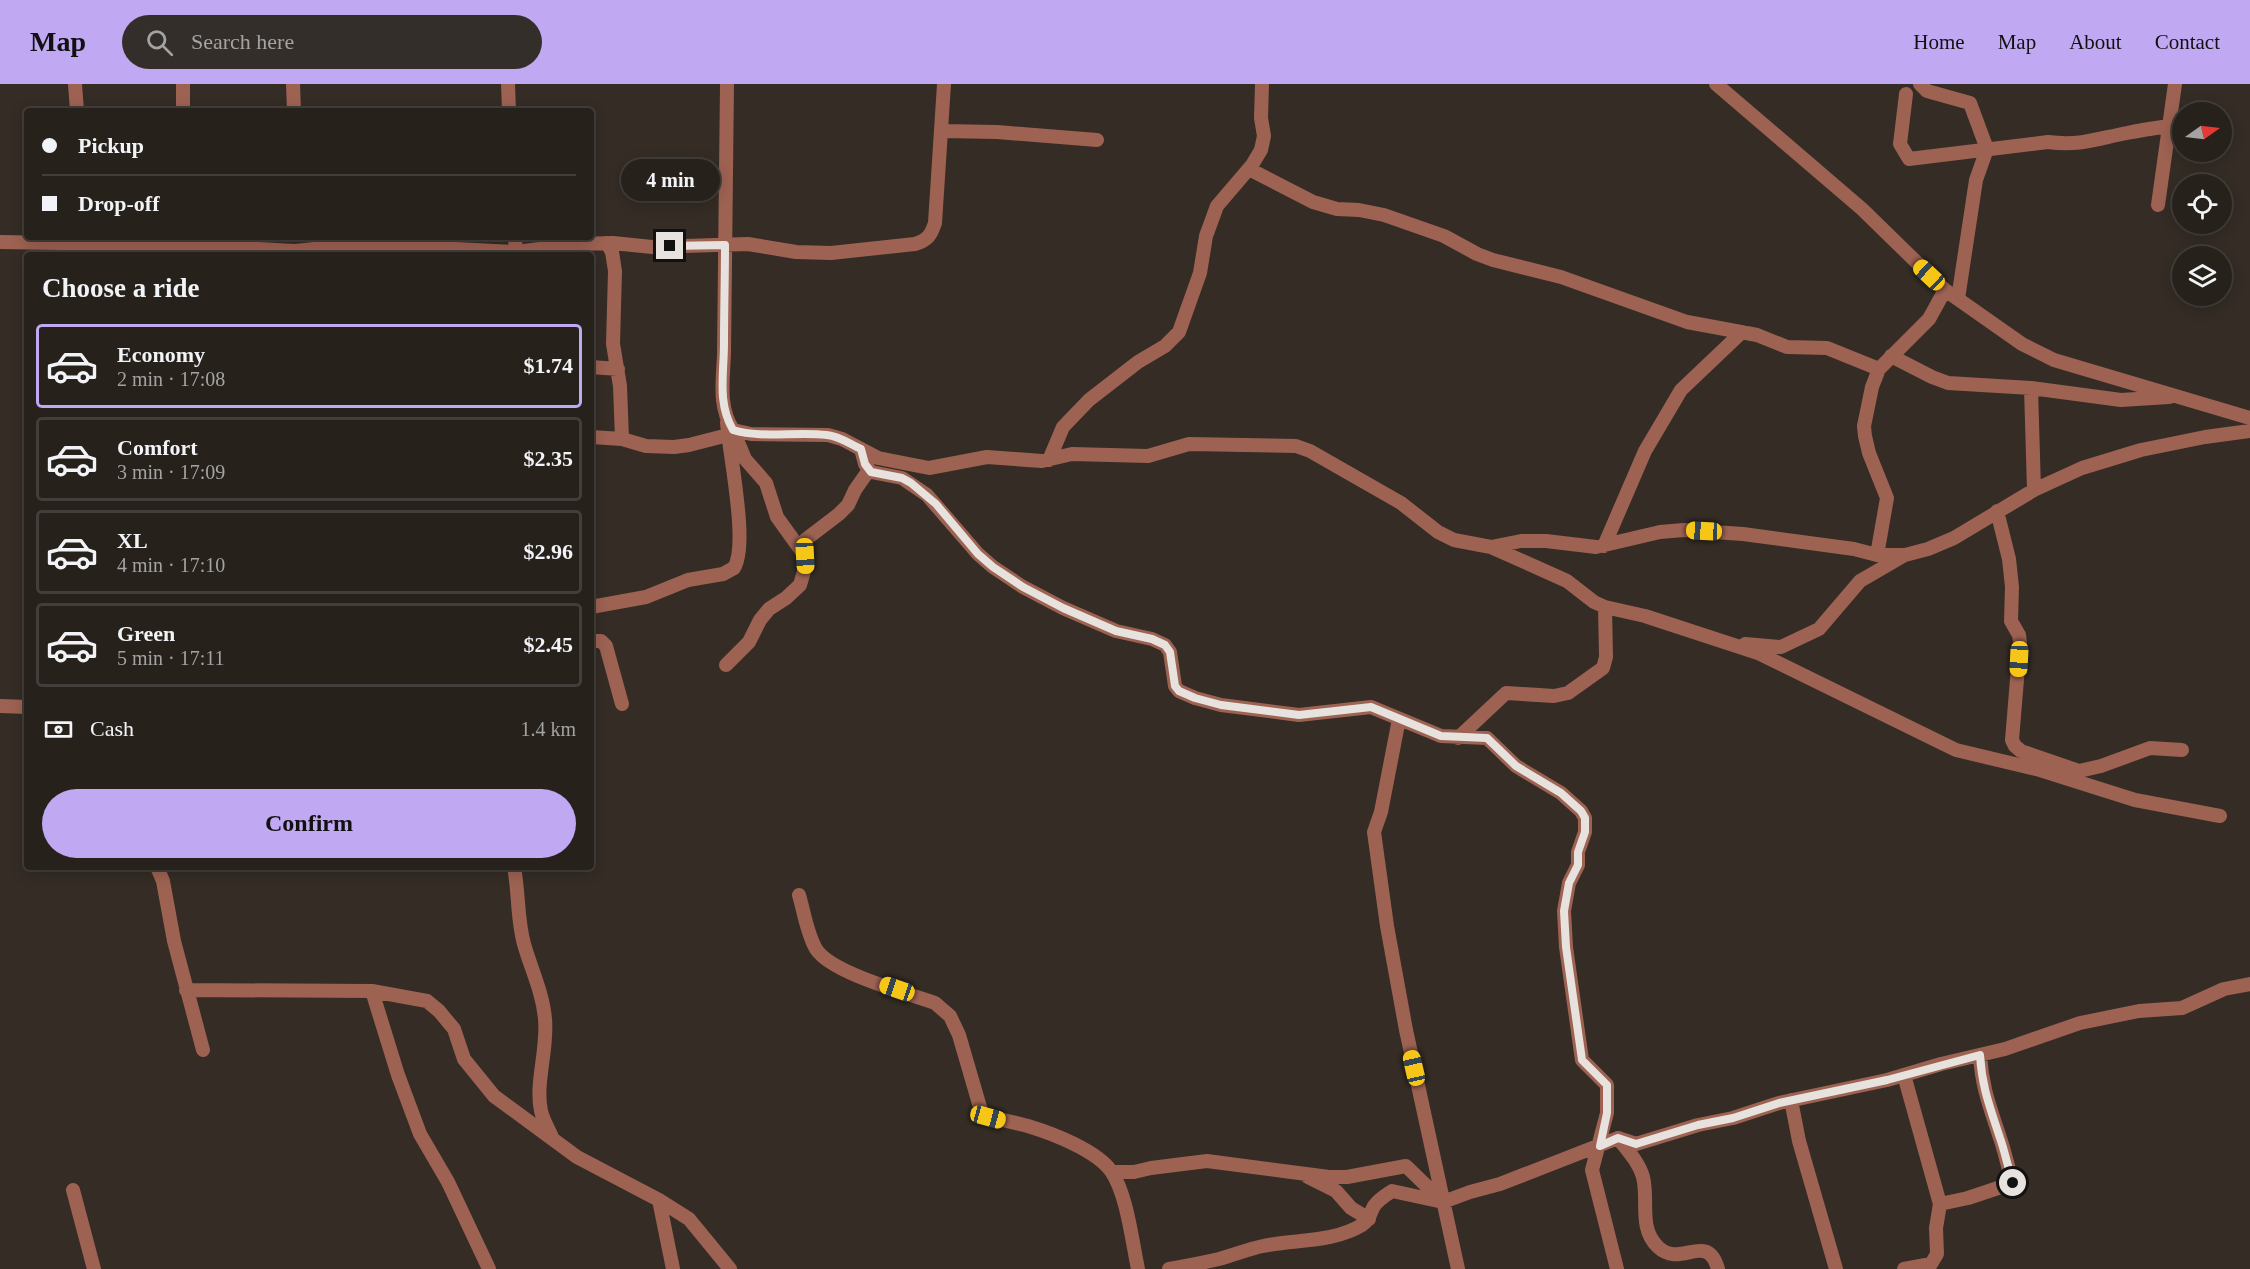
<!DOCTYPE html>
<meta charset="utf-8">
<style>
:root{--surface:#27211c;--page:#332e29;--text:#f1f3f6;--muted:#a4a3a3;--line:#433e3b;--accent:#c1a8f3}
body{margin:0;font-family:Georgia,serif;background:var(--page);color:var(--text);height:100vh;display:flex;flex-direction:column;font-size:22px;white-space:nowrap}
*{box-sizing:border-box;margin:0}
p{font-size:20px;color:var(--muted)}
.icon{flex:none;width:33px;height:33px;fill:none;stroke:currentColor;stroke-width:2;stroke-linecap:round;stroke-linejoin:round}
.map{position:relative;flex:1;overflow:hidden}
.panel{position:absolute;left:24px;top:168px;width:570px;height:618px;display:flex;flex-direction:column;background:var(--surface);border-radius:6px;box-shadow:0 3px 15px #0003,0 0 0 2px var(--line)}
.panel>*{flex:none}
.guide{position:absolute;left:24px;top:24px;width:570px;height:132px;border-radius:6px;box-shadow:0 3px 15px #0003,0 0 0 2px var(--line);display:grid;align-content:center;height:132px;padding:0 18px;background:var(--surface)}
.needle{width:39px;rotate:76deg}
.controls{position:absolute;left:2172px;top:18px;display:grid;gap:12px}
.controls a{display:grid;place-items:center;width:60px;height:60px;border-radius:50%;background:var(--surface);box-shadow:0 3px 15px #0003,0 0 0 2px var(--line);font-size:30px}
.end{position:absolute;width:27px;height:27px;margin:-14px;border:8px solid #e7e2dd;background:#111;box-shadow:0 0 0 3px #111}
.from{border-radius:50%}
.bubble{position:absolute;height:42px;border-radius:21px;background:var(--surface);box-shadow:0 3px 15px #0003,0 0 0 2px var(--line);font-size:20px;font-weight:700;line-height:42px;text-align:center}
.car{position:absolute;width:18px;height:36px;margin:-18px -9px;border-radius:8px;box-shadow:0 0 4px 2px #0007;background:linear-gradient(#f5c518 24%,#345 0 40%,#f5c518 0 76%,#345 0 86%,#f5c518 0)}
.guide b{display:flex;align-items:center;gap:21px;height:57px;font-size:22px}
.guide b+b{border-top:2px solid var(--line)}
.guide i{width:15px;height:15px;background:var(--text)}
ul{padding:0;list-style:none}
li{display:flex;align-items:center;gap:18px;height:84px;margin:0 12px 9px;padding:0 6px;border:3px solid var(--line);border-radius:6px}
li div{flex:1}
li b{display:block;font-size:22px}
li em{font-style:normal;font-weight:700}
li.selected{border-color:var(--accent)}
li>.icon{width:54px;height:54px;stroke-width:1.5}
h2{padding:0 18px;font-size:27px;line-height:72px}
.pay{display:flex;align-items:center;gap:15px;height:66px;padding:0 18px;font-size:22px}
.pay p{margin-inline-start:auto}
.primary-button{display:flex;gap:12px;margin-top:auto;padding:12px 18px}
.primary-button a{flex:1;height:69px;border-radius:36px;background:var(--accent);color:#111;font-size:24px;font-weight:700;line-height:69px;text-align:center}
header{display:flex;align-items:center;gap:36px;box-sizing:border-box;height:84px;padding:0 30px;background:var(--accent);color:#111}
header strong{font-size:28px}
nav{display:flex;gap:33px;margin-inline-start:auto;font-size:21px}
.search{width:420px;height:54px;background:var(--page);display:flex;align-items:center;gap:15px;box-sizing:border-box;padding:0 21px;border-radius:33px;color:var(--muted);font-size:22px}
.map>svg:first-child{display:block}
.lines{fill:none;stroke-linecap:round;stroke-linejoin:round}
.minor{stroke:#9d6252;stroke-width:14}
.route{stroke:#e7e2dd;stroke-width:8}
</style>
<header>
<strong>Map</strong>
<div class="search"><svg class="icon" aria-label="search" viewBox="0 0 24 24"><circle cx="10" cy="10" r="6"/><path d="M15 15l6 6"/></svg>Search here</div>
<nav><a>Home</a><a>Map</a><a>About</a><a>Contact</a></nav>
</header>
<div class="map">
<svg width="2250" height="1185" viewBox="0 0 2250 1185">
<rect width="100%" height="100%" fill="#342c25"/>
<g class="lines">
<path class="minor" d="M75 0 77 27
M293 0 294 27
M508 0 509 27
M727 0 724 270C723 297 718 322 733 346L751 350 828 351 842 355 878 374 929 384 987 373 1042 377 1072 370 1148 372 1189 360 1296 362 1310 367 1401 419 1438 448 1454 456 1491 463 1567 497 1594 518 1605 523 1645 532 1758 569 1956 666 2040 686 2135 716 2220 732
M1716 0 1862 125 1945 206 2022 260 2054 276 2250 334
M1920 0 1927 7 1970 19 1987 65 1976 96 1958 215
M1906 10 1900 60 1909 75 2048 58C2080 62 2096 55 2127 49 2141 46 2155 44 2169 42
M183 27V0
M942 47 997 48 1097 56
M1249 85 1313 118 1337 125 1359 126 1384 131 1444 152 1477 170 1493 176 1561 193 1687 238 1757 251 1787 263 1827 264 1879 285
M2158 121 2175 0
M515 153 516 171
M0 158 180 161 295 167 343 162H397L516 168 579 160 613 159 652 163 748 160 796 168 831 169 915 160C928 156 931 151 935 139L944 0
M607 159 612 168 615 187 613 260 620 302 622 355
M1891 272 1932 293 1948 299 2031 304 2121 316 2169 313
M591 283 618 285
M2031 304 2034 406
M733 346 745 375 766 399 777 433 805 472
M591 353 622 355 646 362 674 363 689 361 728 351
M861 365 865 380 871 388 902 394 927 411 978 470 993 483 1023 503 1063 524 1116 547 1152 555 1165 561 1170 568 1175 602 1179 607 1195 614 1221 621 1299 631 1371 623 1441 652 1487 654 1516 682 1561 709 1581 727 1585 734V748L1578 768V781L1569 799 1564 827 1566 863 1582 976 1607 1001V1029L1592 1086 1617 1185
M1049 376 1063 343 1089 316 1138 278 1165 262 1179 248 1200 189 1206 152 1217 122 1252 81 1261 66 1264 52 1261 34 1262 0
M1997 427 2009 475 2012 503 2011 537 2019 551 2020 559 2012 656 2015 662 2021 667 2079 687 2101 682 2150 664 2182 666
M1604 462 1645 367 1681 306 1742 248
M1491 463 1521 457H1546L1596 463 1660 448 1684 446 1743 450 1854 465 1877 471H1905L1928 465 1954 454 2034 406 2082 384 2141 366 2205 353 2250 347
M1877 471 1887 414 1869 369 1865 352 1864 342 1872 303 1879 285 1929 235 1945 206
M591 523 646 513 688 496 723 490 734 484C749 460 729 370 727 338
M591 557H601L606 562 622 620
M1745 560 1781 563 1819 545 1860 497 1903 472
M726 581 749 558 760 536 769 525 786 514 800 501 805 484V456L839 430 848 421 855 406 869 386
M0 622 27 623
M1399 635 1381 728 1374 748 1387 842 1406 946 1458 1185
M1458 654 1506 609 1554 612 1568 609 1603 584 1606 573 1605 523
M157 783 163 797 174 857 203 966
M514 783C519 809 517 835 524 860 531 885 543 909 545 935 548 965 535 999 541 1027 543 1036 548 1044 552 1053
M799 811C804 828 807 850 816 865 831 889 907 909 935 919L950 932 959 951 982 1030C998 1036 1015 1038 1031 1043 1054 1050 1097 1067 1111 1087 1127 1110 1132 1157 1138 1185
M186 906 372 907 427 917 439 927 454 945 464 975 494 1012 577 1073 659 1116 689 1135 730 1185
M372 907 398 991 420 1050 448 1098 489 1185
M1904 991 1940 1120
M1791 1016 1799 1057 1836 1185
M1618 1054C1627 1066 1639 1078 1643 1093 1649 1116 1638 1144 1658 1163 1681 1185 1707 1146 1718 1185
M1112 1088H1134L1151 1084 1207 1077 1329 1093H1347L1406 1082 1443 1118
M1308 1093 1336 1107 1351 1124 1369 1135
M73 1106 94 1185
M659 1116 673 1185
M1169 1185C1185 1182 1202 1179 1219 1175 1234 1171 1248 1165 1263 1162 1296 1155 1332 1159 1362 1141 1370 1136 1370 1129 1374 1122 1379 1115 1386 1111 1392 1107L1443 1118 1470 1108 1500 1100 1618 1054 1636 1060 1698 1041 1733 1034 1779 1019 1887 996 1941 980 2005 965 2080 939 2139 927 2182 924 2224 905 2250 900
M1904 1185 1931 1180 1937 1170 1936 1144 1940 1120 1968 1114 2013 1099C2008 1084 2005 1068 2000 1054 1990 1023 1982 1004 1980 971"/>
</g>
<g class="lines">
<path class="route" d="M670 162 725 161C725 194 724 226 724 259 724 290 717 319 733 346 763 355 796 347 827 351 839 352 850 360 861 365L865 380 871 388 902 394 911 399 936 420 978 470 993 483 1023 503 1063 524 1116 547 1152 555 1165 561 1170 568 1175 602 1179 607 1195 614 1221 621 1299 631 1371 623 1441 652 1487 654 1516 682 1561 709 1581 727 1585 734V748L1578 768V781L1569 799 1564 827 1566 863 1582 976 1607 1001V1029L1600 1062 1618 1054 1636 1060 1698 1041 1733 1034 1779 1019 1887 996 1980 971C1982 1004 1990 1023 2000 1054 2005 1068 2008 1084 2013 1099"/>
</g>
</svg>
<div class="controls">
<a><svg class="needle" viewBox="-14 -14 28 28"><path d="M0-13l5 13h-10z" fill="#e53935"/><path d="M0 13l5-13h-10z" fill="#a4a3a3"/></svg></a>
<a><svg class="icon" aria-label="locate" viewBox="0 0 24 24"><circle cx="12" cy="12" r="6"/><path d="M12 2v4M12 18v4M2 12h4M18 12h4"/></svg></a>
<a><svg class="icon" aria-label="layers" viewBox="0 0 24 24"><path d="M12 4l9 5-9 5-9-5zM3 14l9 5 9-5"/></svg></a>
</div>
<i class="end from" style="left:2013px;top:1099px"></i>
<i class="end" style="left:670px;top:162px"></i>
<div class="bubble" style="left:621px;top:75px;width:99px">4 min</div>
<i class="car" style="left:1929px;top:191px;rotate:313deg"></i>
<i class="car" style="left:1704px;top:447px;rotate:273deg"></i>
<i class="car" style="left:805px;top:472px;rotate:177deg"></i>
<i class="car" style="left:2019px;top:575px;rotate:183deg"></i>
<i class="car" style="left:897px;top:905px;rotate:289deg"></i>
<i class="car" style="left:1414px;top:984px;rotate:347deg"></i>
<i class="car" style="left:988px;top:1033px;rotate:105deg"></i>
<div class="guide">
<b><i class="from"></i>Pickup</b>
<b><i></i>Drop-off</b>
</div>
<section class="panel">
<h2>Choose a ride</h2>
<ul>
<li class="selected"><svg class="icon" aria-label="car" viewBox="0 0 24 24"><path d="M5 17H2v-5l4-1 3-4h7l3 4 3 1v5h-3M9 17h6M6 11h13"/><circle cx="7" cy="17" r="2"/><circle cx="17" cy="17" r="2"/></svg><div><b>Economy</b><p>2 min · 17:08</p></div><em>$1.74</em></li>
<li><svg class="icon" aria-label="car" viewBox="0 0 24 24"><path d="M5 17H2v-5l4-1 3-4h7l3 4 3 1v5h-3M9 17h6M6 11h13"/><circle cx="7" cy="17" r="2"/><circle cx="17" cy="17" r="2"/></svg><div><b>Comfort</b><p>3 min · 17:09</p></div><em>$2.35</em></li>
<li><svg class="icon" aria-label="car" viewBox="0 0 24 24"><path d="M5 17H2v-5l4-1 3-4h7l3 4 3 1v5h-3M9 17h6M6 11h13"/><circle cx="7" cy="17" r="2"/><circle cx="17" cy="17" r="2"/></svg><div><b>XL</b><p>4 min · 17:10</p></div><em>$2.96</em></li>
<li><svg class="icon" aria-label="car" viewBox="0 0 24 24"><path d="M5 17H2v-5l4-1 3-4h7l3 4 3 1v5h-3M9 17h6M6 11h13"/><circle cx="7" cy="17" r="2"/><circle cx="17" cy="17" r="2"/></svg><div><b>Green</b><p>5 min · 17:11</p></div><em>$2.45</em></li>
</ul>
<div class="pay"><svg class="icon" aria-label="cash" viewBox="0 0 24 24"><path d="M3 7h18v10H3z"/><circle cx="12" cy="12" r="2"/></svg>Cash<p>1.4 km</p></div>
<div class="primary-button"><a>Confirm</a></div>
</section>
</div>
